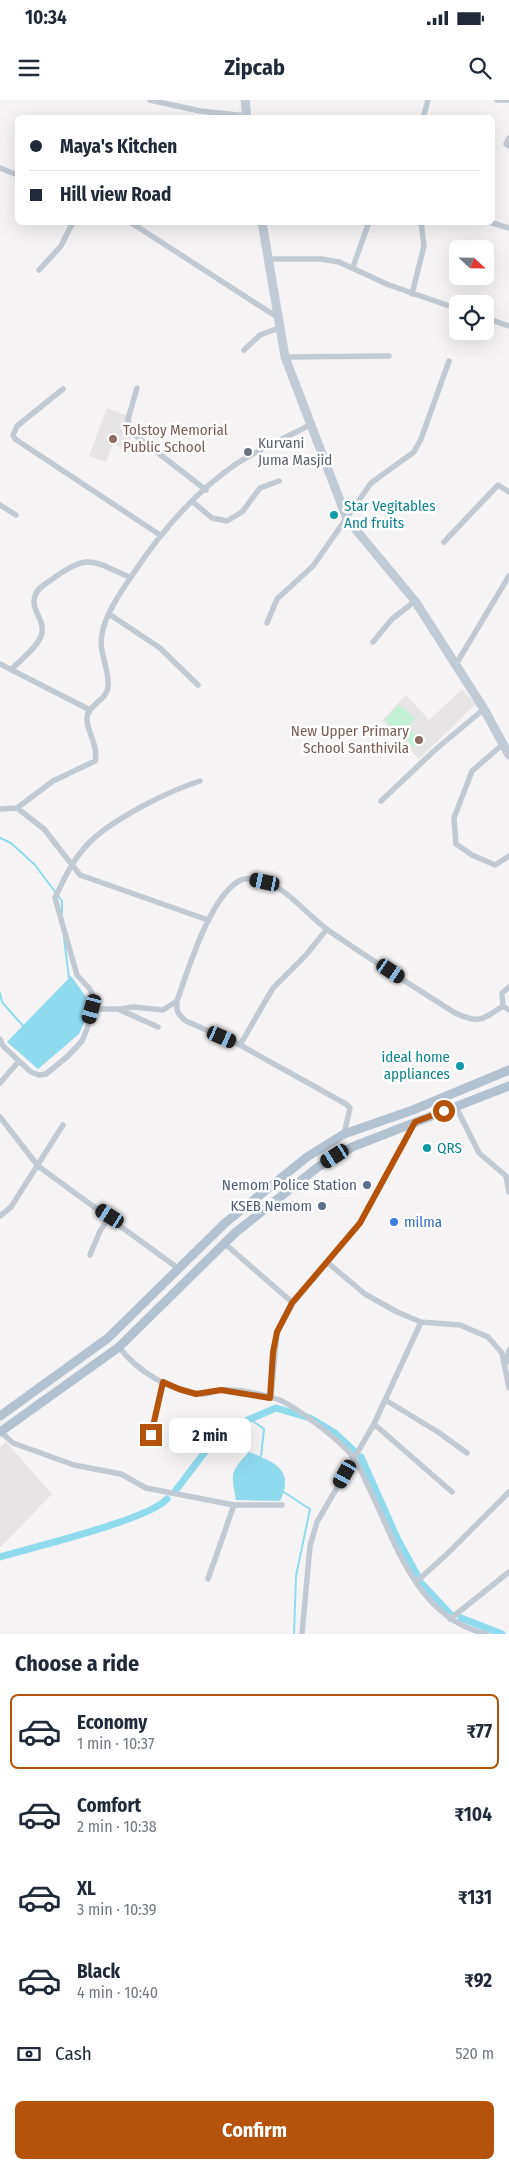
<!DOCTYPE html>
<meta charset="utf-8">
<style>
:root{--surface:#fff;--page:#f6f6f7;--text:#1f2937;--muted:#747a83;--line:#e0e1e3;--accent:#b45309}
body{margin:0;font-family:"Fira Sans Condensed",sans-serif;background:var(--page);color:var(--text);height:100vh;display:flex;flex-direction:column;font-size:19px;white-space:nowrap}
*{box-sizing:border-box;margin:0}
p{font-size:16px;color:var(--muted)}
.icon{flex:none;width:28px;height:28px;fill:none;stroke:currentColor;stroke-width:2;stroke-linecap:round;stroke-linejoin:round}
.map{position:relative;height:1534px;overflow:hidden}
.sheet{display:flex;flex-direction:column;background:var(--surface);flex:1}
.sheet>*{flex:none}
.hud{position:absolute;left:15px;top:15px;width:480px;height:110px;border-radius:8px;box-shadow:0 5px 20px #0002;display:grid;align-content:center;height:110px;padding:0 15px;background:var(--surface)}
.needle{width:32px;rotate:112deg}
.tools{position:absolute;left:449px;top:140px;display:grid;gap:10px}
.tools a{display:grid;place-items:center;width:45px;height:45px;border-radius:8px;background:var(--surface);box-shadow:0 5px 20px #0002;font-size:25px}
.end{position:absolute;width:22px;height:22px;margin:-11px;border:6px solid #b45309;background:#fff;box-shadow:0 0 0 2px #fff}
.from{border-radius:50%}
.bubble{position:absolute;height:35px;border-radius:8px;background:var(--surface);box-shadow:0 5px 20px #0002;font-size:16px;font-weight:700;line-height:35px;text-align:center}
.car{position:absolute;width:15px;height:30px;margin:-15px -8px;border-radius:6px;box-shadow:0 0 4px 1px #0007;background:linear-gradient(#222 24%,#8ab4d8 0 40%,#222 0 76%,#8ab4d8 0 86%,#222 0)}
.hud b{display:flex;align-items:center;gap:18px;height:48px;font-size:19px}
.hud b+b{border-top:1px solid var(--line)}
.hud i{width:12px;height:12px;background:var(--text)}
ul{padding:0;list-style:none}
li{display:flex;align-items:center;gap:15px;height:75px;margin:0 10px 8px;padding:0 5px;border:2px solid transparent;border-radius:8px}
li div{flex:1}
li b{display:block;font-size:19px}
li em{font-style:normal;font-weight:700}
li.on{border-color:var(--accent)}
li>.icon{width:45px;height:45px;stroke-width:1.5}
h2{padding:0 15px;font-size:22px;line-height:60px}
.pay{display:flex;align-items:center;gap:12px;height:55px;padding:0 15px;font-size:19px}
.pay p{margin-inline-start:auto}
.action{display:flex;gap:10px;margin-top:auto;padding:10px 15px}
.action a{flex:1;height:58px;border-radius:8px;background:var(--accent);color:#fff;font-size:20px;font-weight:700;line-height:58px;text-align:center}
.status{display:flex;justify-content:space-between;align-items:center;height:35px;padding:0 25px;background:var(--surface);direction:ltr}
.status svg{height:14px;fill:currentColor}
header{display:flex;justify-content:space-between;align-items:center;height:65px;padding:0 15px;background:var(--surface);font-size:22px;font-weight:700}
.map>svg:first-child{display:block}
.education{fill:#e6e4e5}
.green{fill:#c3f1d5}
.water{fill:#90daee}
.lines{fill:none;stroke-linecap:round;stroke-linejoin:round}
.stream{stroke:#90daee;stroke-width:2}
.canal{stroke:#90daee;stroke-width:7}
.street{stroke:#c1cad2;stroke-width:5.5}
.secondary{stroke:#c1cbd6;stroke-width:9}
.primary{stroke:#b3c2d1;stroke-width:9}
.route{stroke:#b45309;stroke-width:6}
.education-dot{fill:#8d6e63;stroke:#fff;stroke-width:2}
.worship-dot{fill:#6b7280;stroke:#fff;stroke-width:2}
.culture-dot{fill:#0f9aa8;stroke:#fff;stroke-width:2}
.service-dot{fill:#5c6f8a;stroke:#fff;stroke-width:2}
.shop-dot{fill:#3f7fe0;stroke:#fff;stroke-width:2}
.labels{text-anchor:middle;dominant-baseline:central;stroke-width:5;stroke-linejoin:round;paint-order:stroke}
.education-label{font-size:15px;fill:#785e54;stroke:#fff;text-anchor:start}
.worship-label{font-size:15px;fill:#5b616d;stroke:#fff;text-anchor:start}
.culture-label{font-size:15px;fill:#0d838f;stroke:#fff;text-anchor:start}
.service-label{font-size:15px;fill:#4e5e75;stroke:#fff;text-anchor:end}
.shop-label{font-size:15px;fill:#366cbe;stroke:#fff;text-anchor:start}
</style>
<div class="status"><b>10:34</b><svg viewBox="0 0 49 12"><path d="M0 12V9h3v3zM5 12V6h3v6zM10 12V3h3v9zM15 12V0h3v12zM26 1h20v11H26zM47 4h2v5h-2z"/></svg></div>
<header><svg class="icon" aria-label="menu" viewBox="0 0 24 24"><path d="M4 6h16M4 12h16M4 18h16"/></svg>Zipcab<svg class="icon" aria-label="search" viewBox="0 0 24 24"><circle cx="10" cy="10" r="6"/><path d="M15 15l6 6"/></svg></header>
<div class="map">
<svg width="509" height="1534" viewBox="0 0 509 1534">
<rect width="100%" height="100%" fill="#f5f3f3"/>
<path class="education" d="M107 308 128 316 122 331 132 335 127 349 113 344 106 362 89 356Z
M462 589 476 604 419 659 382 620 406 595 429 620Z
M6 1342 52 1394 0 1448V1347Z"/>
<path class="green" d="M399 605 415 618 407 627 421 640 414 647 385 620Z"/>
<path class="water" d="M71 876 86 897 84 923 79 934 38 969 7 942Z
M249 1352C275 1362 295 1370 280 1401L236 1400C231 1373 230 1372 249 1352Z"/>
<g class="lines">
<path class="stream" d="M0 738 11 743 35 765 62 801V814
M64 838 69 878
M0 893 2 902 24 927
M250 1319 264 1329 261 1356
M282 1391 310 1409 296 1476 294 1534"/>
<path class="canal" d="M361 1357 397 1438 417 1475
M176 1390 211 1344 243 1322 276 1308 310 1318 335 1333 353 1350
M0 1457C33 1447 148 1420 167 1399
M421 1483 450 1514
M461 1518 502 1534"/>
<path class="street" d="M150 0 200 11 247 16
M497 0H509
M423 18 428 0
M509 38 506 44 509 46
M0 68 18 75
M130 122 277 217
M489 122 509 128
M267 159H321L339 162 389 185 458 209
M353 167 369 122
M39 170 61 146 73 122
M412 194 424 146 421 122
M485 218 509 226
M244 250 260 235 279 228
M285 257 389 256
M137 288 128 319 131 332 206 390
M63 289 17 326 13 335 15 339 160 435
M193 402 212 418 227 421 242 412 260 388 279 381
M0 405 16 415
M444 442 498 385 509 392
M109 514 160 548 198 585
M267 523 277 499 313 466 371 383 414 352 421 339 449 261
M373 542 392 519 415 501
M0 564 90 610
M455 566 509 476
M11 570C20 560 36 549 41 536 47 521 30 511 35 496 37 488 47 483 54 478 89 452 93 462 130 477
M502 645 472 671 454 718 456 744 472 755 495 765 509 756
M381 701 435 650 484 609
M17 708 53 681 95 661C99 645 86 632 87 617 89 604 107 600 108 587 110 569 98 552 102 534 105 515 120 493 131 477 159 434 194 393 236 364 259 349 285 338 310 325
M0 709 17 708 44 729 80 775 208 820
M509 887 502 893 503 906 509 910
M92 909H118L158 927
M120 909 134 907 163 910 177 901
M0 939 3 946 19 961 31 972 39 975 46 974 68 956 82 941 87 929 94 899 90 889 77 875 55 798C64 779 72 761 87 745 109 721 168 691 200 681
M240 945 273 888 306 855 327 829
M0 983 19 961
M456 1007 479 1053 506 1076 509 1092
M0 1017 38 1066 179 1169
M344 1034 350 1008 346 1004 240 945 186 921C178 915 176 911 177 901 188 870 210 797 239 781 246 777 257 779 264 781 289 790 307 815 328 830 369 859 413 886 455 913 479 924 482 920 503 906
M0 1116 11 1107 63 1025
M224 1143 293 1203
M90 1155 100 1131 110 1116
M328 1163 365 1194 397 1212 421 1222 460 1225 488 1237 502 1253 509 1288
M119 1247C137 1271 172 1293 203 1294 209 1294 215 1291 221 1290 238 1289 262 1294 277 1299 294 1305 332 1335 345 1348 357 1359 363 1376 370 1390 397 1446 418 1519 487 1534
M506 1263 509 1250
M271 1298 277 1232 293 1203 360 1123 414 1024
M387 1301 438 1332 467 1353
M374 1324 452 1392
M1 1332 13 1343 74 1365 121 1374 146 1388 234 1405H282
M151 1335 163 1282
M208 1479 234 1405
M416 1482 447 1454 509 1392
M450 1519 509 1472
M302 1534 310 1446 317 1422 374 1324 421 1222"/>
<path class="secondary" d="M245 0 247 18
M262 122 285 257 347 419 415 501 484 609 509 655"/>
<path class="primary" d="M0 1316 108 1238 225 1123 307 1057 344 1034 413 1010 509 970
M0 1332 119 1247 236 1132 318 1067 352 1047 509 986"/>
</g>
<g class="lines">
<path class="route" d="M151 1335 163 1282 179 1289 196 1294 221 1290 270 1298 273 1252 277 1232 292 1203 360 1123 415 1022 444 1011"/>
</g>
<g class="education-dot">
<circle cx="113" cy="339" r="5"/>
<circle cx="419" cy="640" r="5"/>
</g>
<circle class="worship-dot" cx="248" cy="352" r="5"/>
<g class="culture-dot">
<circle cx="334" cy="415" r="5"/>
<circle cx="460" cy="966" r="5"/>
<circle cx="427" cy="1048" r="5"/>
</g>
<g class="service-dot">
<circle cx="367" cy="1085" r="5"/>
<circle cx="322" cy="1106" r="5"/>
</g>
<circle class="shop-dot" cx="394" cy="1122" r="5"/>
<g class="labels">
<g class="education-label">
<text x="123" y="330">Tolstoy Memorial<tspan x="123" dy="17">Public School</tspan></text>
<text x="409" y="631" text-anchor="end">New Upper Primary<tspan x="409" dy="17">School Santhivila</tspan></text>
</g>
<g class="worship-label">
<text x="258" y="343">Kurvani<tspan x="258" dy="17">Juma Masjid</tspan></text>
</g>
<g class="culture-label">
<text x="344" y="406">Star Vegitables<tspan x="344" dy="17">And fruits</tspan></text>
<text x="450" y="957" text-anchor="end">ideal home<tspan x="450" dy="17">appliances</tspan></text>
<text x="437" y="1048">QRS</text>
</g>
<g class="service-label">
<text x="357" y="1085">Nemom Police Station</text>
<text x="312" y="1106">KSEB Nemom</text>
</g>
<g class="shop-label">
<text x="404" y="1122">milma</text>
</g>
</g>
</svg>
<div class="tools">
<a><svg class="needle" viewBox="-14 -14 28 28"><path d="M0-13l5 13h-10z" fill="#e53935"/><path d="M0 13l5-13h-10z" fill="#747a83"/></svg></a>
<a><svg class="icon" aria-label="locate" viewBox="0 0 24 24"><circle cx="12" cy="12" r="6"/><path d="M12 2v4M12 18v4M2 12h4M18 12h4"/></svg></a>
</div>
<i class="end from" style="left:444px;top:1011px"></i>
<i class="end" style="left:151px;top:1335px"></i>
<div class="bubble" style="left:169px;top:1318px;width:82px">2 min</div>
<i class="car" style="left:265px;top:782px;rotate:282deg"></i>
<i class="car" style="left:391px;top:871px;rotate:124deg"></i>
<i class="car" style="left:92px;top:909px;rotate:195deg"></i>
<i class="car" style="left:222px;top:937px;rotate:114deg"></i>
<i class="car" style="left:335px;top:1056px;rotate:237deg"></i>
<i class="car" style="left:110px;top:1116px;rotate:303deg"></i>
<i class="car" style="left:345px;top:1374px;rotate:209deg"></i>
<div class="hud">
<b><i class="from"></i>Maya's Kitchen</b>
<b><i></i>Hill view Road</b>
</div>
</div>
<section class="sheet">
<h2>Choose a ride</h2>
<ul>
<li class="on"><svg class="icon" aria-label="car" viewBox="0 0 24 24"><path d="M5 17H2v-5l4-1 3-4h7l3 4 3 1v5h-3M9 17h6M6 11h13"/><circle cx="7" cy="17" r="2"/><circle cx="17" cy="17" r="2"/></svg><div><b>Economy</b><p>1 min · 10:37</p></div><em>₹77</em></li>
<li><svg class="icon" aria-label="car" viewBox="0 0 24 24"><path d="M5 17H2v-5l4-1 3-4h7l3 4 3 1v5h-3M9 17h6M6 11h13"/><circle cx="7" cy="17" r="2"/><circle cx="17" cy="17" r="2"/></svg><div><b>Comfort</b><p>2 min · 10:38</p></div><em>₹104</em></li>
<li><svg class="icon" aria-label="car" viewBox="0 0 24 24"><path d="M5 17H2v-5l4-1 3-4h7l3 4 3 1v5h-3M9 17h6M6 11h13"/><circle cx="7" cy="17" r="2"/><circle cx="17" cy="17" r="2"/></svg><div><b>XL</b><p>3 min · 10:39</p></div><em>₹131</em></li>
<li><svg class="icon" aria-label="car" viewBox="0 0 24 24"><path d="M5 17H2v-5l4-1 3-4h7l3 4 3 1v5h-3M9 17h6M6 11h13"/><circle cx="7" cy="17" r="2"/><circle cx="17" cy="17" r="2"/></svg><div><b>Black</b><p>4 min · 10:40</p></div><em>₹92</em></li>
</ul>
<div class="pay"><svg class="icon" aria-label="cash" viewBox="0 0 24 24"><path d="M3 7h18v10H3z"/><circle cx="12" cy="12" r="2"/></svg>Cash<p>520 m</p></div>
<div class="action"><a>Confirm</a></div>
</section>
